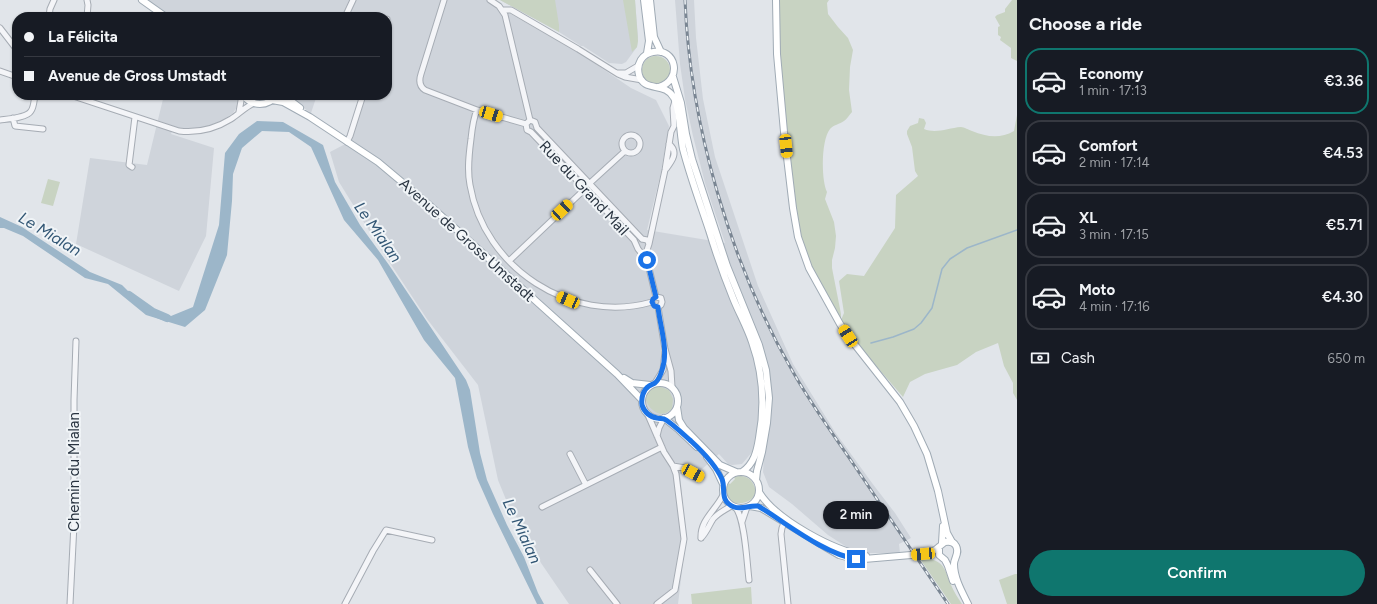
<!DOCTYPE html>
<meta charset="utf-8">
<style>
:root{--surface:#171b24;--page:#242831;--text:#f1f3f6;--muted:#9ea1a6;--line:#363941;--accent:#0f766e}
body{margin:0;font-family:Figtree,sans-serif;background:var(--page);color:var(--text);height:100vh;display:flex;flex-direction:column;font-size:15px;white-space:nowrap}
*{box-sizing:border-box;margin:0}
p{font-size:13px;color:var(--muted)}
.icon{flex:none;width:22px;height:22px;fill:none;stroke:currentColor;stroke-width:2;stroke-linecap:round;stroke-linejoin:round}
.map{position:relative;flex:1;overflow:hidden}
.drawer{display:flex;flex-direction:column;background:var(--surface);width:360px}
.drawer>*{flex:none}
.guide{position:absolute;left:12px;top:12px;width:380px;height:88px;border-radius:16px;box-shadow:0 1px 3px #0004;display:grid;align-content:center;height:88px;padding:0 12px;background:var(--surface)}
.end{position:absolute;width:18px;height:18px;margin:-9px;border:5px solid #1a73e8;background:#fff;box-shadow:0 0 0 2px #fff}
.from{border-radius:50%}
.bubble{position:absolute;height:28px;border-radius:14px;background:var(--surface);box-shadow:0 1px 3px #0004;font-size:13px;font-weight:600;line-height:28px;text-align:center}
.car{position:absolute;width:12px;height:24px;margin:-12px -6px;border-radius:5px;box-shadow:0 0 3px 1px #0007;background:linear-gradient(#f5c518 24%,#345 0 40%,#f5c518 0 76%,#345 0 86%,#f5c518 0)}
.guide b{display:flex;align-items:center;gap:14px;height:38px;font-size:15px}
.guide b+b{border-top:1px solid var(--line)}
.guide i{width:10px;height:10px;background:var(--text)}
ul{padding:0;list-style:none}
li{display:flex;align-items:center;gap:12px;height:66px;margin:0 8px 6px;padding:0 4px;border:2px solid var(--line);border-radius:16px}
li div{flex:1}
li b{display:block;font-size:15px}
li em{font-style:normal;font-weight:600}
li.current{border-color:var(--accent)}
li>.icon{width:36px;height:36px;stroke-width:1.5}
h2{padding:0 12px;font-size:18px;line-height:48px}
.pay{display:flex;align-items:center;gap:10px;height:44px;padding:0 12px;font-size:15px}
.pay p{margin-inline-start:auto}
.action{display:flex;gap:8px;margin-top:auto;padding:8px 12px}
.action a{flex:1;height:46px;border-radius:24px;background:var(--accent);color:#fff;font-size:16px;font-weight:600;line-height:46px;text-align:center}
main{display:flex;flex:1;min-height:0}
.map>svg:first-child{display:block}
.built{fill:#cfd4db}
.green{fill:#c8d3c2}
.water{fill:#9cb6c9}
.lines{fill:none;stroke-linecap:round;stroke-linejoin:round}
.stream{stroke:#9cb6c9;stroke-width:1.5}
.river{stroke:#9cb6c9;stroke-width:8}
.minor-casing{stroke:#a6acb4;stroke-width:7}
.major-casing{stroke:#a0abb5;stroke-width:8}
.minor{stroke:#f4f5f8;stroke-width:5}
.major{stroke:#fff;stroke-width:6}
.rail-casing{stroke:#7a8693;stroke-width:3}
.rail{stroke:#f0f4f7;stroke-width:1.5;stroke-dasharray:4.5;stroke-linecap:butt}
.route{stroke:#1a73e8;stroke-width:5}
.labels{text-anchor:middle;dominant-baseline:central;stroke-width:4;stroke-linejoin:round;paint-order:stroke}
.street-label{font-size:15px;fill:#293441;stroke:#f0f4f7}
.water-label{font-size:16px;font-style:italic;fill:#335775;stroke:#f0f4f7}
</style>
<main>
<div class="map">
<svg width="1017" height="604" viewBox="0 0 1017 604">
<rect width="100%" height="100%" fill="#e1e5ea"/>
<path class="built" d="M146 0H486L578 52 631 88 656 100 669 126 661 172 647 230 725 243 705 183 693 136 685 99 680 64 675 0H694L696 38 703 99 715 157 758 286 793 364 835 432 872 483 895 513 911 538 899 544 900 553H863L853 551 828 535 792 504 769 487 763 472 764 454 753 451 742 464 732 465 728 464 719 454 702 469 680 474 686 537 678 604H569L541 563 518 519 509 507 498 480 478 385 427 319 378 245 339 182 330 152 351 141 365 95H387V27L390 16 377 13 376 17H172Z
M500 0H635L638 37 637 47 626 62 622 64 609 63 583 46H581L559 32Z
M164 95H239L237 107 233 113 223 120 203 128 194 130 174 127 171 134 214 148 206 236 179 291 76 244 90 158 147 165Z
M290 95H317L311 113 301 106Z"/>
<path class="green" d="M500 0H555L559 25V32Z
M623 0H635L638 41 637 47 632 52Z
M776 0H829L827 3 828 14 838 27 848 38 853 50 850 67 849 90 852 112C849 115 847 119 844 121 840 124 833 125 830 129 821 140 821 180 827 192L825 199 834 222 836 236 835 248 832 260V268L841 314V320L844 313 839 281 847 274 864 276 895 228 896 195 918 176 915 171 912 147 907 134V131L910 126 918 123 919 118 924 119 926 123 924 129C936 134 948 128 961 127 964 127 969 130 972 131 987 137 1000 139 1014 131L1017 115V400L1013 393V383L1004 366 998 343 976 352 957 365 925 374 910 382 903 397 840 324 827 302 798 237 784 132Z
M1012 0H1017V61L1011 58V48L1000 40 1001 37 998 35V27L1000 26 995 17 997 15 1005 12V9Z
M642 70a14 14 0 1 1 28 0a14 14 0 1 1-28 0Z
M48 179 60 182 53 206 41 203Z
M658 386 669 390 673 399 672 409 666 413 660 414C644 409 639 388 658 386Z
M738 476C744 476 749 477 752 482 769 506 716 514 728 483L730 484 735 479 734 477Z
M927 558C945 562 945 570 951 585 954 592 958 598 962 604H951L920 559Z
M1015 574H1017V604H1007L999 580Z
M751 587 752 604H692L691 594Z"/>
<path class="water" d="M257 121 283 122 323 145 335 182 360 225 389 265 466 380 470 390 480 453 487 480 507 525 524 557 538 593 544 604H537L493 514 477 478 468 447 455 378 424 340 378 260 344 220 311 147 289 132 262 131 242 148 233 174 232 201 227 255 205 310 185 327 146 315 108 284 85 278 23 236 4 228H0V217L22 227 90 272 122 285 141 304 155 314 171 316 193 307 219 225 225 153 239 134Z"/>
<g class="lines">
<path class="stream" d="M871 343 893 337 914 329 921 323 932 308 942 269 950 259 967 248 1017 230"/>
<path class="river" d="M129 295 153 312 167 318"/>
<defs>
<path id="minor" d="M87 0 88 5 87 17
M444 0 421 74C419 80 419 86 425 90L477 110 526 124
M490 0 499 6 505 15 530 120
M502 10H511L578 49 618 74 625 77 642 80
M49 17 50 9 54 0
M345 17 353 0
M387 20V19
M0 28 17 50
M0 71 17 77
M617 73H626L638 66
M70 95 179 131C197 133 215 129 231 119 239 114 245 107 254 103
M477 110C473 119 472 129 471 139 469 154 467 170 470 185 484 268 571 325 652 302
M239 112 242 95
M13 118 15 126 43 129
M0 120C7 119 27 118 31 111 34 107 34 100 35 95
M530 120 526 124 527 130 531 132 634 240 638 249 647 260
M530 120 535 122 537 128
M537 128 642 239
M622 144a9 9 0 1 1 18 0a9 9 0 1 1-18 0Z
M347 142 350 136 363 95
M132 167 129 165 135 117
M666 169C672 161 679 152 669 144
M590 183 625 151
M642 239 647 240 649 244 647 250V260L656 297
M649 244 665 170 671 132 674 126 673 108 675 101
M509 261 585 189
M656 297 661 298 662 302 661 305 658 307
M658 307 665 349 671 371 672 387
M655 383 663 370 665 352
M648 415 664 452 673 466 676 474 684 539 675 590 657 604
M657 436 659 428 664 418
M570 454 586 485
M673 466 685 468 701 477
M542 507 662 447
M735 507C745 517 747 564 749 580
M742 522 747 507
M784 523 782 528 781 534 788 604
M701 538C700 520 716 510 723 495
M701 538C707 532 709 525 713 519 718 513 725 510 731 506
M590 570 617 604
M70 604 74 524V400L76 341
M345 604 373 551 386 530 432 540"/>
<path id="major" d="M142 0 166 17
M644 0 649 41 647 53
M650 0 654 37 661 52
M776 0 777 54 784 132 793 208 798 237 809 268 840 324 848 336 900 402 914 426 927 454 938 491 947 533 952 542
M673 77 681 103 686 134 692 159 727 266 759 345 766 370 769 398 767 423 762 452 757 471 756 480
M659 87C683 80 676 47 653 52 642 54 636 64 639 75 644 93 665 81 674 98 680 110 680 134 683 149 690 176 700 203 709 230 716 253 724 276 733 298 739 313 747 327 752 342 763 373 765 406 759 438 757 451 754 464 742 472
M243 95C252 107 268 107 277 95
M283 95 300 108
M272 100 283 102 310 117 378 162 427 203 617 374 642 400
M624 378 632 383 650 385
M642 401a18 18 0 1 1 36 0a18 18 0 1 1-36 0Z
M677 407 679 420 684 428 720 465 736 472
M664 418 679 430 697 447
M707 457 716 469 723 484
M723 490a18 18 0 1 1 36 0a18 18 0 1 1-36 0Z
M759 492C776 520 834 551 866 556
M750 506 761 508 827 548 839 555 850 558 864 559 923 554 935 550 945 542C950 541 954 542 956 546 960 553 954 558 954 564 954 578 962 592 968 604
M942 543 943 526
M939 547V555L945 560 948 566 953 581"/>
</defs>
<use href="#minor" class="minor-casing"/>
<use href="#major" class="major-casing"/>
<use href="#minor" class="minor"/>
<use href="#major" class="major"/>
<defs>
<path id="rail" d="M685 0C690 125 730 263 793 372 811 404 833 434 854 465 885 511 917 558 948 604"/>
</defs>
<use href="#rail" class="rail-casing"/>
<use href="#rail" class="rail"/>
</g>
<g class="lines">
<path class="route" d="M647 260 656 297 653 299 652 302 654 306 658 307C660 327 669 350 662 370 661 374 658 381 655 383 653 384 651 385 649 386 643 390 641 398 642 405 644 412 650 417 657 418 660 419 663 418 666 420 675 426 683 434 691 441 703 452 715 464 722 479 726 489 719 501 734 507 742 510 749 505 758 506 767 511 775 517 784 523 805 537 832 555 856 559"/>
</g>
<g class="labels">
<g class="street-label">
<text transform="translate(584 188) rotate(47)">Rue du Grand Mail</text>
<text transform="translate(467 240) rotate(42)">Avenue de Gross Umstadt</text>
<text transform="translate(74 472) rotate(-90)">Chemin du Mialan</text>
</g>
<g class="water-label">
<text transform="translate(378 232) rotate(55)">Le Mialan</text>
<text transform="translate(50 234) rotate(31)">Le Mialan</text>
<text transform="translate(522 531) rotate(65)">Le Mialan</text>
</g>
</g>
</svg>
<i class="end from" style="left:647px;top:260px"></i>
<i class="end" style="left:856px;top:559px"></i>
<div class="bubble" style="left:823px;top:501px;width:66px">2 min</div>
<i class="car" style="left:491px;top:114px;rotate:107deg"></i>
<i class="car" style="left:786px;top:146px;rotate:174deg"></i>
<i class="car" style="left:562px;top:210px;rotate:47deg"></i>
<i class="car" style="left:568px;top:300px;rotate:293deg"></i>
<i class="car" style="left:848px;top:336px;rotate:327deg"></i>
<i class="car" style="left:693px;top:473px;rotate:118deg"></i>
<i class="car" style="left:923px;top:554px;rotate:265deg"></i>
<div class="guide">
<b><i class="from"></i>La Félicita</b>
<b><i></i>Avenue de Gross Umstadt</b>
</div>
</div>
<section class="drawer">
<h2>Choose a ride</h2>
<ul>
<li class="current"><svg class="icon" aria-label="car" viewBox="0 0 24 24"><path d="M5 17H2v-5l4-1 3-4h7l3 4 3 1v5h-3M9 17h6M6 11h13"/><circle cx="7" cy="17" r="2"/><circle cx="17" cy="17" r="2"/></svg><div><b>Economy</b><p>1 min · 17:13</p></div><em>€3.36</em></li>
<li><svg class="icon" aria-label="car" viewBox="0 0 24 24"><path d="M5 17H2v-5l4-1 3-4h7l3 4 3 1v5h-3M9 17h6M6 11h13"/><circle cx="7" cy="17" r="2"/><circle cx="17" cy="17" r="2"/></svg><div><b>Comfort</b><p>2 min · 17:14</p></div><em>€4.53</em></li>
<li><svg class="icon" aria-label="car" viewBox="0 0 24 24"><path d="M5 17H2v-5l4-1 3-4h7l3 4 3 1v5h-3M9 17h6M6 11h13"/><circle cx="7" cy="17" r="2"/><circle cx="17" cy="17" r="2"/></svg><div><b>XL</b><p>3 min · 17:15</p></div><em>€5.71</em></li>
<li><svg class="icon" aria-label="car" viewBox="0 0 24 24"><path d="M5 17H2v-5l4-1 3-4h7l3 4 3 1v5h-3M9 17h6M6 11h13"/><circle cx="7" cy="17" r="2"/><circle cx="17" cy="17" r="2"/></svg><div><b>Moto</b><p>4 min · 17:16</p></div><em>€4.30</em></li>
</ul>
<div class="pay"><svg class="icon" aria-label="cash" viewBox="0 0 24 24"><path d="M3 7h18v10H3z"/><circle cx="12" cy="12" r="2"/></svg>Cash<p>650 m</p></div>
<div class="action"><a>Confirm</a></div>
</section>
</main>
